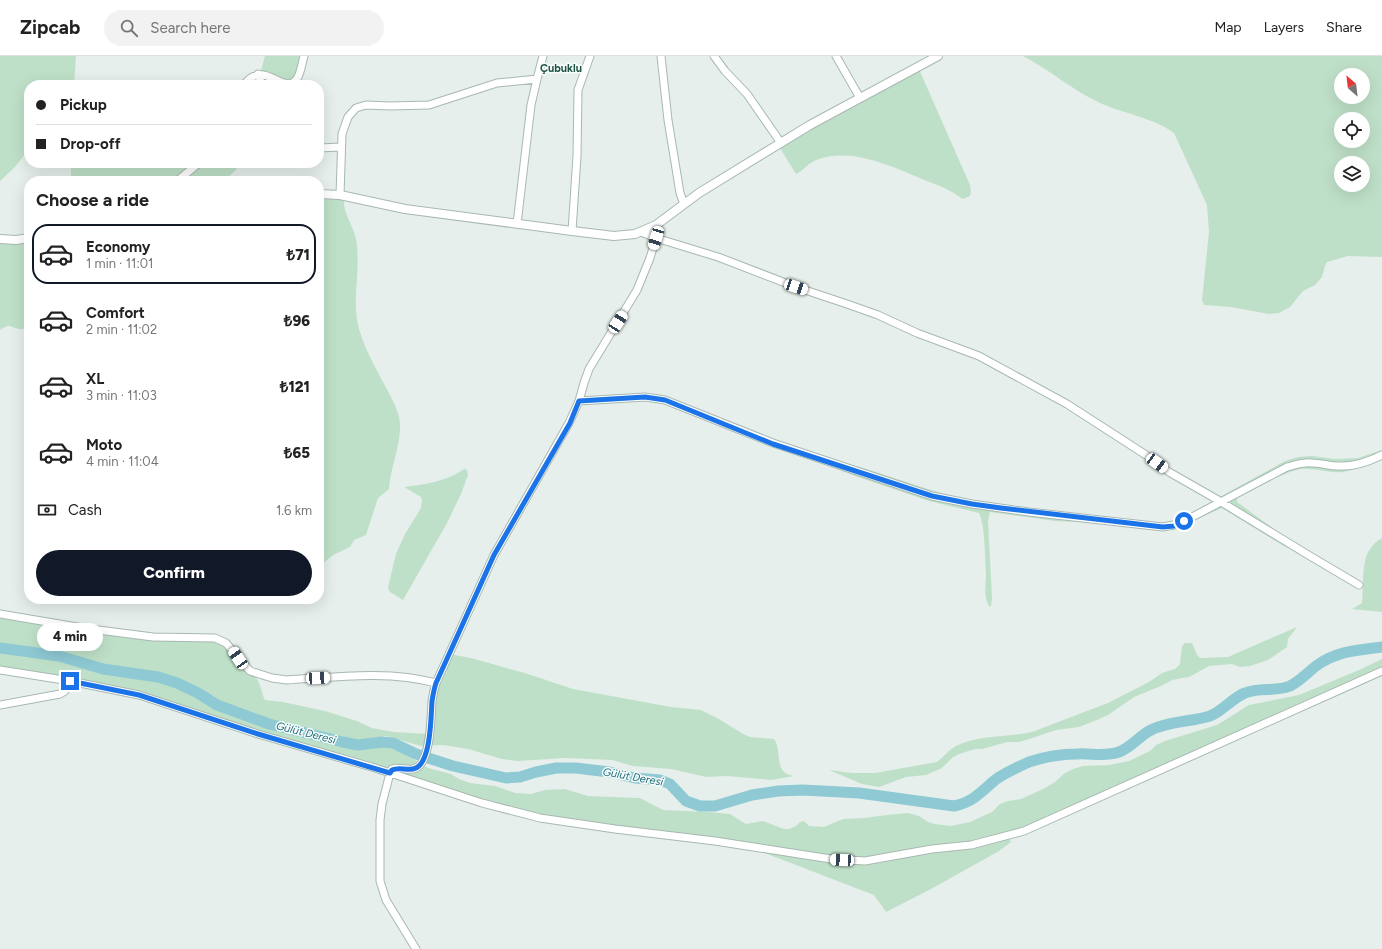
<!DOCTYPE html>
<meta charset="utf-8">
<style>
:root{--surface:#fff;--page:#f2f2f2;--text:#222;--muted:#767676;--line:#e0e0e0;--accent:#111827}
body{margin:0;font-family:Figtree,sans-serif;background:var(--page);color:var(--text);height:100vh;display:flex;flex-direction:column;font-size:15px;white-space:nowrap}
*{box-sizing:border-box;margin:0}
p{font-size:13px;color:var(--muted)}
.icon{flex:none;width:22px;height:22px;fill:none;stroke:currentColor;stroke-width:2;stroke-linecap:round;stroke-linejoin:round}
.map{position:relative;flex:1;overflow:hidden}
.details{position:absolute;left:24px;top:120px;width:300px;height:428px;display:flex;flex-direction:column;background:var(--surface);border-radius:16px;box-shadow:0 4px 16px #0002}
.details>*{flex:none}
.banner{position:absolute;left:24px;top:24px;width:300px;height:88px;border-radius:16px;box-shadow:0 4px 16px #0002;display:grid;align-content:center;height:88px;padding:0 12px;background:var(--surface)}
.needle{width:26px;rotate:332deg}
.fabs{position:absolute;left:1334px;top:12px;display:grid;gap:8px}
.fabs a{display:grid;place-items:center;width:36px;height:36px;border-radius:50%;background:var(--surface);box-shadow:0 4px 16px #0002;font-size:20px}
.end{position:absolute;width:18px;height:18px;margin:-9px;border:5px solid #1a73e8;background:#fff;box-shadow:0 0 0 2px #fff}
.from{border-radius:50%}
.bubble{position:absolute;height:28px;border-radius:14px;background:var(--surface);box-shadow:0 4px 16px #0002;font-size:13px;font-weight:800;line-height:28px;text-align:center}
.car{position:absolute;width:12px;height:24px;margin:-12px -6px;border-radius:5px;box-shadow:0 0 3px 1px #0007;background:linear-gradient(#fff 24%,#345 0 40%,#fff 0 76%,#345 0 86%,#fff 0)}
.banner b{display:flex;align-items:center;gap:14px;height:38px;font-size:15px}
.banner b+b{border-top:1px solid var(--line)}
.banner i{width:10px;height:10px;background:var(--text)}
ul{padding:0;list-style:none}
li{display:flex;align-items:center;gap:12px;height:60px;margin:0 8px 6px;padding:0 4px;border:2px solid transparent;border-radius:16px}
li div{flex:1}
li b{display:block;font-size:15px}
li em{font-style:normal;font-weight:800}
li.on{border-color:var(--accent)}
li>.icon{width:36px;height:36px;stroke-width:1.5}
h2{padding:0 12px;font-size:18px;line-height:48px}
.pay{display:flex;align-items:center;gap:10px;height:44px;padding:0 12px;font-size:15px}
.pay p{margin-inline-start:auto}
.button{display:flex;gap:8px;margin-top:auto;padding:8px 12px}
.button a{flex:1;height:46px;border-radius:24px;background:var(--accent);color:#fff;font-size:16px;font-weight:800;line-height:46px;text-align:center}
header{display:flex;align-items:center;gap:24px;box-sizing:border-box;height:56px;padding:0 20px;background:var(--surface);border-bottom:1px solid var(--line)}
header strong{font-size:19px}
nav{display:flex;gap:22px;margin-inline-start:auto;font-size:14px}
.search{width:280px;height:36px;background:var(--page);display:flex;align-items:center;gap:10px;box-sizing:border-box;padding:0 14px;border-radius:22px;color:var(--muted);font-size:15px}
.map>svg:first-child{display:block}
.green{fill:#bfe0c8;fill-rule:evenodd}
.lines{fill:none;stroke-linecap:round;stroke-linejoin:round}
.river{stroke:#8ec9d4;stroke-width:11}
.minor-casing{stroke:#a8b8b2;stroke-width:9}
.tertiary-casing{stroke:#a8b8b2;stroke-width:10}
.minor{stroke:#fff;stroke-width:7}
.tertiary{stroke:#fff;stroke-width:8}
.route{stroke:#1a73e8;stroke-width:5}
.labels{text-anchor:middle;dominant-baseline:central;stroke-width:3;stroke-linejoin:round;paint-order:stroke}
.neighbourhood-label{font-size:11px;font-weight:bold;fill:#1f5548;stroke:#f7fbf9}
.water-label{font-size:11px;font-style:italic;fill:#1c6f80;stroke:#f7fbf9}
</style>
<header>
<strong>Zipcab</strong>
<div class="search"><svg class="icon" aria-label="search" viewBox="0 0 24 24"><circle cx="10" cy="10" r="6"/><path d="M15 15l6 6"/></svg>Search here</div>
<nav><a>Map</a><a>Layers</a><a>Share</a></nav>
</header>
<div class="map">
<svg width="1382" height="893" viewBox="0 0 1382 893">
<rect width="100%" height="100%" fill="#e6efeb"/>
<path class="green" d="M0 0H76L74 29H29V93L14 112 0 125Z
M265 0H304L292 27 260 18Z
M1023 0H1382V201L1348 200 1327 206 1325 210 1322 221 1315 229 1303 235 1290 251 1279 257 1269 258 1231 251 1204 249 1202 244 1209 176 1207 149 1174 77C1152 61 1124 58 1100 47 1072 34 1050 14 1023 0ZM1341 19H1363V41H1341ZM1341 63H1363V85H1341ZM1341 107H1363V129H1341Z
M918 11 970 129 971 135 970 140 963 143C959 141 955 137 950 135 942 130 931 127 922 123 891 110 853 92 819 103 808 106 804 115 796 118L778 89Z
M71 107H232L237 113 227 122 228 125H71Z
M319 138 345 140C340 152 353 169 356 183 361 210 353 237 357 264 361 286 373 307 383 326 389 337 396 349 399 361 404 382 390 411 389 433L378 442 366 479 354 484 350 491 333 499 319 511V403C321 399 322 394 319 390Z
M29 182V272C26 272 22 274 19 273 9 271 11 267 0 274V183Z
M1382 394V403C1366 409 1349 418 1332 416 1322 415 1312 412 1301 413 1287 415 1250 434 1237 442V446L1288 483 1302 498 1284 490 1222 452 1188 467 1186 463 1189 459 1200 452 1285 405 1298 401 1312 400 1335 403 1358 402Z
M825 405 842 407 860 411 934 435 972 445 1105 461 1114 464 1103 467 1055 465 990 456 988 464 992 542 991 550 990 551C983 543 986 527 986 517 985 503 985 468 979 457L929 445 858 421 837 413Z
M464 413 467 414 468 419 461 438 447 467 403 544 390 536 388 533 389 527 396 498 405 478 421 452 422 444 421 441 404 431C426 428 445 426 464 413Z
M1382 482V556L1352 553 1362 547C1364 531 1361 505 1370 493 1373 488 1377 485 1382 482Z
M0 558 83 572 221 584 257 623C261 629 262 639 265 644L283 646 325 655 357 665 372 672 393 676 430 678 432 644 449 598 471 602 528 618 573 633 671 651 701 654 719 663 743 678 750 681 774 683C783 694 772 717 794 720L771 724 727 720 706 721 671 713 633 710 612 704 566 702 517 705 502 703 468 693 443 689 421 690 386 680 360 684 358 690 359 692 385 690 401 696 428 712 451 718 459 723 470 727 495 730 515 737 531 738 545 734 565 733 588 740 640 742 663 754 709 756 730 758 746 768 763 765 784 773H789L796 770 800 766 804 765 809 770 824 771 843 763 863 762 887 759 908 757 919 760 928 766 935 768 951 770 970 766 992 756 1000 748 1008 745 1021 743 1043 733 1055 726 1065 717 1073 713 1083 710 1109 709 1129 705 1150 695 1156 689 1165 685 1217 669 1249 649 1299 639 1359 614 1382 603V615L1008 780 1011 786 999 795 931 833 886 856 874 839 749 791 540 762 139 639 0 614Z
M1297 571 1288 583 1287 591 1268 604 1250 610 1240 611 1232 608 1209 610 1189 621 1172 624 1161 630 1134 641 1108 659 1097 664 1079 671 1056 674 1029 683 1019 686H1007L982 693H975L959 698 952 702 942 712 926 719 906 721 879 731 862 728 829 714 852 717H875L937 706C944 701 948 694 956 690 980 678 1007 682 1032 676L1108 647 1149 626 1162 617 1175 613 1180 608 1182 590 1185 587H1192L1197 599 1200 602 1228 601Z"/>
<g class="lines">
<path class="river" d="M0 592 59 600 103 613 158 621 177 627 198 637 217 649 269 668 343 686 358 689 382 686 393 687 416 698 453 710 506 722 520 721 536 716 556 712H576L609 716 635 722 660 724 670 728 686 745 700 750H715L752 739 778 735 803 734 859 737 954 750C973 746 981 736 995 724 1004 717 1018 711 1029 706 1044 701 1061 698 1077 698 1091 697 1105 701 1119 696 1132 691 1139 680 1151 674 1169 665 1191 666 1210 660 1223 655 1232 642 1245 637 1259 631 1276 636 1290 630 1300 625 1307 617 1316 610 1336 595 1358 594 1382 591"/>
<defs>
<path id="minor" d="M661 0 668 64 680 137 684 148
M714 0 725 15 747 38 781 87
M836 0 860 42
M258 18 262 29
M244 29C265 0 285 44 298 21 301 15 302 7 304 0
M319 92 341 91
M177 125 199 107
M340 139 342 78 348 61 356 52 366 49 390 50 429 49 497 27 537 23
M517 168 531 49 537 23 543 0
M572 175 577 100 578 34 590 0
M641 176 656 182 718 201 796 231 847 248 878 259 917 277 979 300 1067 348 1146 399 1169 416 1218 444 1310 500 1359 529
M579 345 645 341 665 344 773 387 932 440 972 448 1029 456 1163 471 1179 468 1287 411C1295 409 1303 406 1312 407 1322 407 1332 411 1343 410 1356 410 1370 405 1382 399
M0 558 83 572 153 581 215 582 226 587 250 615 272 622 287 624C336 621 388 614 436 627
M0 614 70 625 139 639 258 678 375 712 482 747 540 762 615 773 715 785 831 803 865 805 932 793 971 789 1024 775 1382 615
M0 649 60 638 65 635 70 625
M416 893 386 844 380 825V764L382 748 390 717 392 713C400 710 408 716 416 712 431 705 431 660 432 645 433 639 434 633 436 627L494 499 569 367 579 345 584 327 589 313 637 234 650 202 656 182"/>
<path id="tertiary" d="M319 138 340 139 405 153 572 175 614 180 635 178 656 169 699 137 810 69 938 0
M0 183 16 184 29 182"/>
</defs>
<use href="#minor" class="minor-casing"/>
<use href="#tertiary" class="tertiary-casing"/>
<use href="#minor" class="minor"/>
<use href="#tertiary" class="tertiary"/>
</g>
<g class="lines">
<path class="route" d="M70 625 139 639 258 678 390 717 392 714C400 710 408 716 416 712 431 705 431 660 432 645 433 639 434 633 436 627L494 499 570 367 579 345 645 341 665 344 773 388 932 440 972 448 1001 452 1163 471 1174 470 1184 465"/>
</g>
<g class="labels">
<g class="neighbourhood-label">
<text x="561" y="12">Çubuklu</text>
</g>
<g class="water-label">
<text transform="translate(306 677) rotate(14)">Gülüt Deresi</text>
<text transform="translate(633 721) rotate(10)">Gülüt Deresi</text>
</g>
</g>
</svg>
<div class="fabs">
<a><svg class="needle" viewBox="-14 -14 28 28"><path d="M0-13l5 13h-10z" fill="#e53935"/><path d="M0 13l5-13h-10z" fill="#767676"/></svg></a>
<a><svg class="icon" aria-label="locate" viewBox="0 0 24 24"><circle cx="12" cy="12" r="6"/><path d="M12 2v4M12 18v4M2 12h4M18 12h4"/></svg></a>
<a><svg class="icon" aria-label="layers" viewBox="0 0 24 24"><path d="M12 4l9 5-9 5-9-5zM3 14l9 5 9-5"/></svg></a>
</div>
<i class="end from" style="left:1184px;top:465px"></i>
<i class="end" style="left:70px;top:625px"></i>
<div class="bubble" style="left:37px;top:567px;width:66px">4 min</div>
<i class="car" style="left:656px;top:182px;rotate:197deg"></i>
<i class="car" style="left:796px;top:231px;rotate:108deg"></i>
<i class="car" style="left:618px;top:266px;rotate:33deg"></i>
<i class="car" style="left:1157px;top:407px;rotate:126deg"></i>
<i class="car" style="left:238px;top:602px;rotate:326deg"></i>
<i class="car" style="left:318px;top:622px;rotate:87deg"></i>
<i class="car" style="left:842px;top:804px;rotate:273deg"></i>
<div class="banner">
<b><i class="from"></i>Pickup</b>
<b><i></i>Drop-off</b>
</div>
<section class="details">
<h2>Choose a ride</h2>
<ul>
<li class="on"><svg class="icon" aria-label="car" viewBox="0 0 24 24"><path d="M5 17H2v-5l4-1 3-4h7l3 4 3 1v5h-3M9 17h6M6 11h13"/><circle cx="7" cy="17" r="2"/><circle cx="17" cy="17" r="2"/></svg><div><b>Economy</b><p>1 min · 11:01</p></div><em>₺71</em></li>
<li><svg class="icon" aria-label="car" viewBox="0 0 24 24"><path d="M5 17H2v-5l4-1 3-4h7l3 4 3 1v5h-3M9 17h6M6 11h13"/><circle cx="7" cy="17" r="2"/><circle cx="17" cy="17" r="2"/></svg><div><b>Comfort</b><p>2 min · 11:02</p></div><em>₺96</em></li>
<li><svg class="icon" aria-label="car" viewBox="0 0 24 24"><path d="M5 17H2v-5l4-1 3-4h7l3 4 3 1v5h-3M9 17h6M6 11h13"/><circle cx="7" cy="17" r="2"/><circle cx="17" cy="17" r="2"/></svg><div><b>XL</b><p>3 min · 11:03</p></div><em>₺121</em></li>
<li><svg class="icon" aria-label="car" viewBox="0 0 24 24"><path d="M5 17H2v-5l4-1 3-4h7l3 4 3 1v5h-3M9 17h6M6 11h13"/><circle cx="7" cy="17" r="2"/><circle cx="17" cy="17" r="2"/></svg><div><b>Moto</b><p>4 min · 11:04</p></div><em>₺65</em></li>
</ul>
<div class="pay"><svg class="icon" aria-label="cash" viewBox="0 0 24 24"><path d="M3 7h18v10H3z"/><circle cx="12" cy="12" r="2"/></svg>Cash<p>1.6 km</p></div>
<div class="button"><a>Confirm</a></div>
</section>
</div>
